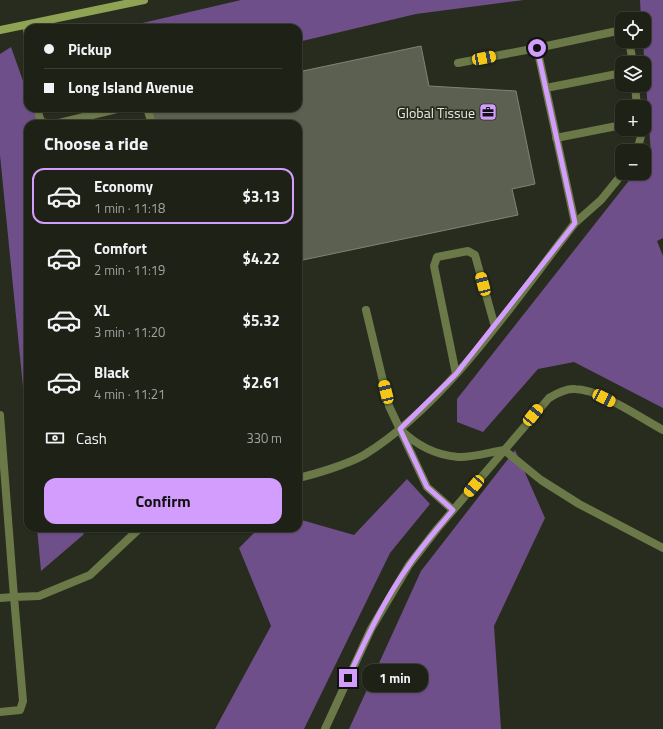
<!DOCTYPE html>
<meta charset="utf-8">
<style>
:root{--surface:#1e2116;--page:#2b2e23;--text:#f1f3f6;--muted:#a1a3a1;--line:#3c3e35;--accent:#d29dfd}
body{margin:0;font-family:"Titillium Web",sans-serif;background:var(--page);color:var(--text);height:100vh;display:flex;flex-direction:column;font-size:15px;white-space:nowrap}
*{box-sizing:border-box;margin:0}
p{font-size:13px;color:var(--muted)}
.icon{flex:none;width:22px;height:22px;fill:none;stroke:currentColor;stroke-width:2;stroke-linecap:round;stroke-linejoin:round}
.map{position:relative;flex:1;overflow:hidden}
.sheet{position:absolute;left:24px;top:120px;width:278px;height:412px;display:flex;flex-direction:column;background:var(--surface);border-radius:12px;box-shadow:0 1px 3px #0004,0 0 0 1px var(--line)}
.sheet>*{flex:none}
.hud{position:absolute;left:24px;top:24px;width:278px;height:88px;border-radius:12px;box-shadow:0 1px 3px #0004,0 0 0 1px var(--line);display:grid;align-content:center;height:88px;padding:0 20px;background:var(--surface)}
.tools{position:absolute;left:615px;top:12px;display:grid;gap:8px}
.tools a{display:grid;place-items:center;width:36px;height:36px;border-radius:8px;background:var(--surface);box-shadow:0 1px 3px #0004,0 0 0 1px var(--line);font-size:20px}
.end{position:absolute;width:18px;height:18px;margin:-9px;border:5px solid #d29dfd;background:#111;box-shadow:0 0 0 2px #111}
.from{border-radius:50%}
.bubble{position:absolute;height:28px;border-radius:12px;background:var(--surface);box-shadow:0 1px 3px #0004,0 0 0 1px var(--line);font-size:13px;font-weight:700;line-height:28px;text-align:center}
.car{position:absolute;width:12px;height:24px;margin:-12px -6px;border-radius:5px;box-shadow:0 0 3px 1px #0007;background:linear-gradient(#f5c518 24%,#345 0 40%,#f5c518 0 76%,#345 0 86%,#f5c518 0)}
.hud b{display:flex;align-items:center;gap:14px;height:38px;font-size:15px}
.hud b+b{border-top:1px solid var(--line)}
.hud i{width:10px;height:10px;background:var(--text)}
ul{padding:0;list-style:none}
li{display:flex;align-items:center;gap:12px;height:56px;margin:0 8px 6px;padding:0 12px;border:2px solid transparent;border-radius:12px}
li div{flex:1}
li b{display:block;font-size:15px}
li em{font-style:normal;font-weight:700}
li.active{border-color:var(--accent)}
li>.icon{width:36px;height:36px;stroke-width:1.5}
h2{padding:0 20px;font-size:18px;line-height:48px}
.pay{display:flex;align-items:center;gap:10px;height:44px;padding:0 20px;font-size:15px}
.pay p{margin-inline-start:auto}
.action{display:flex;gap:8px;margin-top:auto;padding:8px 20px}
.action a{flex:1;height:46px;border-radius:12px;background:var(--accent);color:#111;font-size:16px;font-weight:700;line-height:46px;text-align:center}
.map>svg:first-child{display:block}
.forest{fill:#6f4f89}
.building{fill:#5b6050;stroke:#7f8473}
.lines{fill:none;stroke-linecap:round;stroke-linejoin:round}
.service{stroke:#6b7848;stroke-width:8}
.minor{stroke:#6b7848;stroke-width:8}
.tertiary{stroke:#6b7848;stroke-width:8}
.secondary{stroke:#8fa355;stroke-width:8}
.route{stroke:#d29dfd;stroke-width:5}
.labels{text-anchor:middle;dominant-baseline:central;stroke-width:3.5;stroke-linejoin:round;paint-order:stroke}
.poi-label{font-size:14px;fill:#eaede4;stroke:#282c1e;text-anchor:end}
</style>
<div class="map">
<svg width="663" height="729" viewBox="0 0 663 729">
<rect width="100%" height="100%" fill="#282c1e"/>
<path class="forest" d="M241 0H524L416 14 298 42V28H121Z
M640 0H663V238L657 241 663 256V408L574 362 538 369 483 432 457 422V399L635 173H644V162L651 154 643 41H644V19H641Z
M11 47 28 95V108H33L38 124H28V437L0 155V54Z
M515 450 545 518 494 626 501 729H349L421 571Z
M407 479 430 504 390 553 304 729H215L271 626 239 548 259 528H298V519L354 535Z
M37 528H86L83 535 41 571Z"/>
<path class="building" d="M421 46 429 86 516 91 535 184 512 189 518 215 298 261V124H155L151 108H298V72Z"/>
<g class="lines">
<path class="service" d="M26 25 28 38
M629 41 633 63
M537 48 622 30
M635 85 637 107
M546 88 622 73
M37 108 41 122 53 124
M144 108 148 111 152 124
M55 124 121 108
M556 138 622 125
M637 151 641 136 640 129
M575 223 601 200 623 173
M366 310 389 406 427 487 453 510
M456 374 434 266 437 257 468 251 475 255 495 327
M0 415 14 597 39 596 90 575 140 528
M400 429C416 445 434 455 458 457 471 458 491 452 504 450L541 480 579 504 663 548
M298 478C316 474 348 464 364 455 446 405 516 299 575 223L537 48 458 63
M0 712 20 710 23 701 14 597"/>
<path class="minor" d="M0 598 14 597"/>
<path class="tertiary" d="M325 729 371 629 409 565 437 529 549 398C557 393 566 388 575 389 599 389 641 418 663 430"/>
<path class="secondary" d="M0 30 144 0"/>
</g>
<g class="lines">
<path class="route" d="M348 678C366 639 384 600 409 565 422 546 438 528 453 510L427 487 400 429 456 374 575 223 537 48"/>
</g>
<defs>
<symbol id="office-square" viewBox="-11 -11 22 22"><rect x="-9" y="-9" width="18" height="18" rx="4" fill="#d29dfd" stroke="#282c1e"/><path d="M-6-3h4V-5.5h4V-3h4V5H-6ZM-1-4.5V-3h2v-1.5ZM-6 0V1H6V0Z" fill="#111"/></symbol>
</defs>
<g fill-rule="evenodd">
<use href="#office-square" x="478" y="102" width="20" height="20"/>
</g>
<g class="labels">
<g class="poi-label">
<text x="475" y="112">Global Tissue</text>
</g>
</g>
</svg>
<div class="tools">
<a><svg class="icon" aria-label="locate" viewBox="0 0 24 24"><circle cx="12" cy="12" r="6"/><path d="M12 2v4M12 18v4M2 12h4M18 12h4"/></svg></a>
<a><svg class="icon" aria-label="layers" viewBox="0 0 24 24"><path d="M12 4l9 5-9 5-9-5zM3 14l9 5 9-5"/></svg></a>
<a>+</a>
<a>−</a>
</div>
<i class="end from" style="left:537px;top:48px"></i>
<i class="end" style="left:348px;top:678px"></i>
<div class="bubble" style="left:362px;top:664px;width:66px">1 min</div>
<i class="car" style="left:484px;top:58px;rotate:79deg"></i>
<i class="car" style="left:483px;top:284px;rotate:345deg"></i>
<i class="car" style="left:386px;top:392px;rotate:346deg"></i>
<i class="car" style="left:604px;top:398px;rotate:116deg"></i>
<i class="car" style="left:533px;top:415px;rotate:39deg"></i>
<i class="car" style="left:474px;top:486px;rotate:220deg"></i>
<div class="hud">
<b><i class="from"></i>Pickup</b>
<b><i></i>Long Island Avenue</b>
</div>
<section class="sheet">
<h2>Choose a ride</h2>
<ul>
<li class="active"><svg class="icon" aria-label="car" viewBox="0 0 24 24"><path d="M5 17H2v-5l4-1 3-4h7l3 4 3 1v5h-3M9 17h6M6 11h13"/><circle cx="7" cy="17" r="2"/><circle cx="17" cy="17" r="2"/></svg><div><b>Economy</b><p>1 min · 11:18</p></div><em>$3.13</em></li>
<li><svg class="icon" aria-label="car" viewBox="0 0 24 24"><path d="M5 17H2v-5l4-1 3-4h7l3 4 3 1v5h-3M9 17h6M6 11h13"/><circle cx="7" cy="17" r="2"/><circle cx="17" cy="17" r="2"/></svg><div><b>Comfort</b><p>2 min · 11:19</p></div><em>$4.22</em></li>
<li><svg class="icon" aria-label="car" viewBox="0 0 24 24"><path d="M5 17H2v-5l4-1 3-4h7l3 4 3 1v5h-3M9 17h6M6 11h13"/><circle cx="7" cy="17" r="2"/><circle cx="17" cy="17" r="2"/></svg><div><b>XL</b><p>3 min · 11:20</p></div><em>$5.32</em></li>
<li><svg class="icon" aria-label="car" viewBox="0 0 24 24"><path d="M5 17H2v-5l4-1 3-4h7l3 4 3 1v5h-3M9 17h6M6 11h13"/><circle cx="7" cy="17" r="2"/><circle cx="17" cy="17" r="2"/></svg><div><b>Black</b><p>4 min · 11:21</p></div><em>$2.61</em></li>
</ul>
<div class="pay"><svg class="icon" aria-label="cash" viewBox="0 0 24 24"><path d="M3 7h18v10H3z"/><circle cx="12" cy="12" r="2"/></svg>Cash<p>330 m</p></div>
<div class="action"><a>Confirm</a></div>
</section>
</div>
